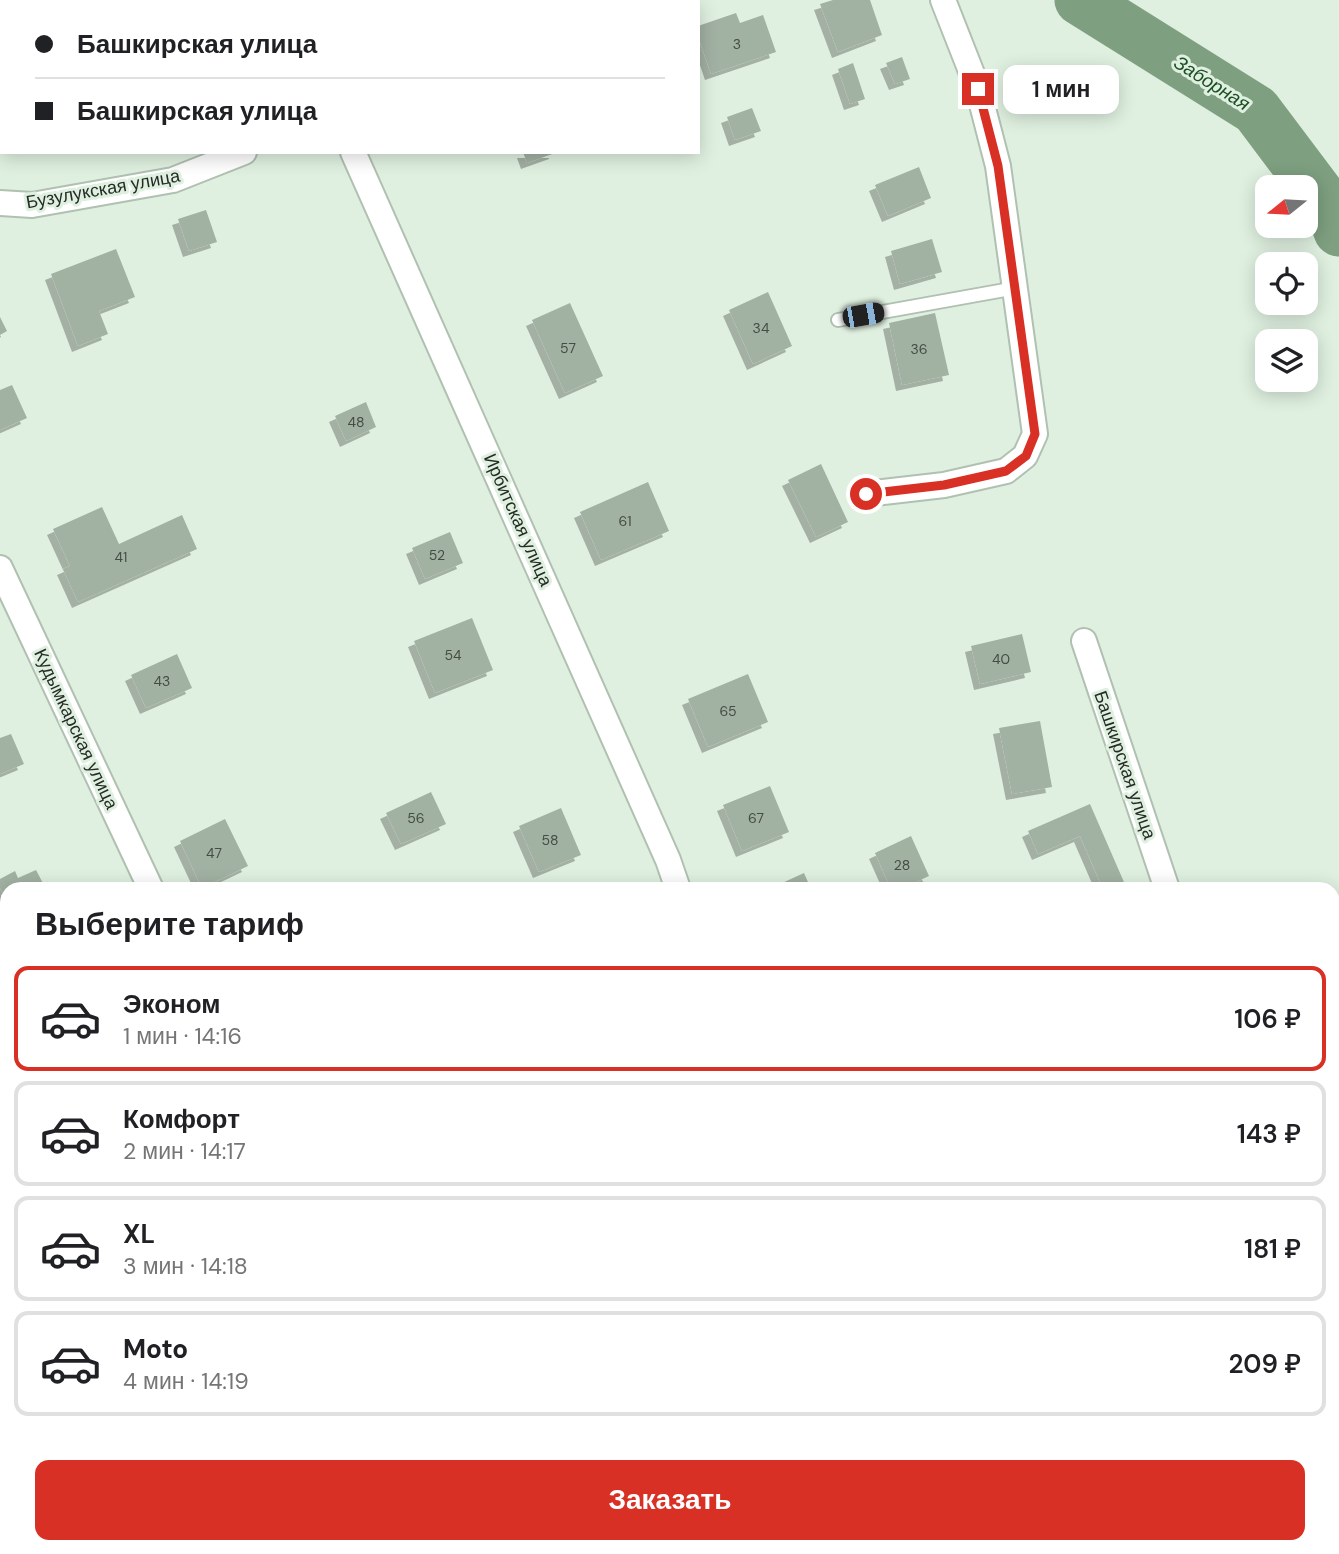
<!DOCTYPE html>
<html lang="ru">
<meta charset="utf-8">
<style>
:root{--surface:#fff;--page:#f2f2f2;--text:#202124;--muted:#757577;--line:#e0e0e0;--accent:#d93025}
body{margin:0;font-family:"DM Sans",sans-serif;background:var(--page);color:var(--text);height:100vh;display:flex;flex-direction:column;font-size:26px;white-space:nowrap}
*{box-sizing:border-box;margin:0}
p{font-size:23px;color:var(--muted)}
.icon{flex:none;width:38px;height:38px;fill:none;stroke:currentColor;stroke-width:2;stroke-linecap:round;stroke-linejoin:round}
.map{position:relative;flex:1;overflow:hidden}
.drawer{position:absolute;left:0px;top:882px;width:1340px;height:672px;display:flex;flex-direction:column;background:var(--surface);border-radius:21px 21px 0 0;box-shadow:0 4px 18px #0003}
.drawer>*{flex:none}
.guide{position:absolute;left:0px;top:0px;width:700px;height:154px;box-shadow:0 4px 18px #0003;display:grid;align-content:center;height:154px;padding:0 35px;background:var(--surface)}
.needle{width:46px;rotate:252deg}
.fabs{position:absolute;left:1255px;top:175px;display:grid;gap:14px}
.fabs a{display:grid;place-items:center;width:63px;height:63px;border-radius:14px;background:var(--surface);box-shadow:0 4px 18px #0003;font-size:35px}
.end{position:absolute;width:32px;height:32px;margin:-16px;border:9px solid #d93025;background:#fff;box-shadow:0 0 0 4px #fff}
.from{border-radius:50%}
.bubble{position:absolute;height:49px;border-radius:14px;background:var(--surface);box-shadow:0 4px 18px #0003;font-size:23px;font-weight:600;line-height:49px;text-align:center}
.car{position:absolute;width:21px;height:42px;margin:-21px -10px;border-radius:9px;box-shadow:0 0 5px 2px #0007;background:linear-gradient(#222 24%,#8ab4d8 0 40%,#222 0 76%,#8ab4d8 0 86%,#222 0)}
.guide b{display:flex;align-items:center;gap:24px;height:66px;font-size:26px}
.guide b+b{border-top:2px solid var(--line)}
.guide i{width:18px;height:18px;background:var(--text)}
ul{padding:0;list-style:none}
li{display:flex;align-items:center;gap:21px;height:105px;margin:0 14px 10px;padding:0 21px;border:4px solid var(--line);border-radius:14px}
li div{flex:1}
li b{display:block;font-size:26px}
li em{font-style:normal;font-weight:600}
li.active{border-color:var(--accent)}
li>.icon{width:63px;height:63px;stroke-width:1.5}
h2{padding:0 35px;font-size:32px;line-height:84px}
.action{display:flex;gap:14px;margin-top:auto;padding:14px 35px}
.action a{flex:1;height:80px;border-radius:14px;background:var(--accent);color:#fff;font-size:28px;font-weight:600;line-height:80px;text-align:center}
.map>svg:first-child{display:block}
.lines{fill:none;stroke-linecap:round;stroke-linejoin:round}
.river{stroke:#7e9f80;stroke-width:51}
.building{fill:#a1b1a2;filter:url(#shadow)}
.service-casing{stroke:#b0c0b1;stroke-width:16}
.minor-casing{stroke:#b0c0b1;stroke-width:28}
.service{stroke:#fff;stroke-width:12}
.minor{stroke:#fff;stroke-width:24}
.route{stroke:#d93025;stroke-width:9}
.labels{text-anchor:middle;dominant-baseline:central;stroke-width:6;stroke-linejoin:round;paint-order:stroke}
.number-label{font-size:14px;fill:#444c44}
.street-label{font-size:18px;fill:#252b25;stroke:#dff0e0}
.water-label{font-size:19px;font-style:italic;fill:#1d4f24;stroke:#dff0e0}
</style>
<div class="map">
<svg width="1339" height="1554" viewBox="0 0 1339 1554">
<defs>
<filter id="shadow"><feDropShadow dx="-6" dy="6" stdDeviation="0" flood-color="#0004"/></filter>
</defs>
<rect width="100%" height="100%" fill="#dff0e0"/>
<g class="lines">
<path class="river" d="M1080 0 1256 110 1332 211 1339 231"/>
</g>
<path class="building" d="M833 0H870L882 35 838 52 820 4Z
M736 13 740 23 763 15 776 52 711 74 698 36V26Z
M902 57 910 79 895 84 886 63Z
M853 63 865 99 850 104 838 69Z
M752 108 761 131 735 140 727 117Z
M523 152H555V153L527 163Z
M919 167 931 198 888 216 875 185Z
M206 210 217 242 189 251 178 219Z
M932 239 942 272 900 284 891 251Z
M116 249 135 297 99 311 108 334 78 346 51 274Z
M768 292 792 346 753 364 729 310Z
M570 303 603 376 565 393 532 320Z
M935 313 949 375 902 385 889 323Z
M0 317 7 331 0 335Z
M12 385 27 418 0 430V390Z
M366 402 376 427 346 441 335 416Z
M821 464 848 522 816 537 788 480Z
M648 482 669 531 601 560 580 512Z
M102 507 119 544 182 515 197 549 78 602 63 569 70 566 53 529Z
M450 532 463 563 425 579 412 548Z
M472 618 493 670 435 693 414 641Z
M1022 634 1031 672 980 684 971 646Z
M177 654 192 688 146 708 131 675Z
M748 674 768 722 708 747 688 699Z
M1040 721 1052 787 1012 794 999 728Z
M11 734 24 764 0 774V738Z
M770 786 789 832 742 851 723 805Z
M431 792 446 824 401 844 386 813Z
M1090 804 1127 889H1103L1080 836 1038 854 1028 831Z
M561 808 581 855 539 872 519 826Z
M225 819 248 866 202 888 180 841Z
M911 836 929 876 901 889H891L875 853Z
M36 870 46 889H7V938L0 942V902L6 899 0 888V879L15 871 18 878Z
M804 873 811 889H769Z
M7 1346V1414L0 1417V1349Z
M1339 1538V1554H1322L1319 1550 1325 1547H1334V1542Z
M179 1547H220L222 1552 217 1554H182Z
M504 1547H578L582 1554H507Z
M815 1547H887L889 1554H817Z"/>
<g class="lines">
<defs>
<path id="service" d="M838 320 1016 288"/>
<path id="minor" d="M285 0V2
M588 2 592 0
M353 152 668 860 678 889
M0 203 32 205 173 180 244 152
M866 494 944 485 1006 471 1025 456 1035 434 998 166 978 89 943 0
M0 568 151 889
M1084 641 1167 889
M1334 1233 1339 1243
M0 1510 7 1507
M458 1547 461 1554
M972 1547 976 1554"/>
</defs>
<use href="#service" class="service-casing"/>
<use href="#minor" class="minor-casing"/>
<use href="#service" class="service"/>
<use href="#minor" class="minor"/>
</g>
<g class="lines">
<path class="route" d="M866 494 944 485 1006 471 1026 456 1035 434 998 166 978 89"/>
</g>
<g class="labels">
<g class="number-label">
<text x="737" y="44">3</text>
<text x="761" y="328">34</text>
<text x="568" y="348">57</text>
<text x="919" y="349">36</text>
<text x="356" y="422">48</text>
<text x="625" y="521">61</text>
<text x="437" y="555">52</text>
<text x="121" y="557">41</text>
<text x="453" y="655">54</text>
<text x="1001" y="659">40</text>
<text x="162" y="681">43</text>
<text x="728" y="711">65</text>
<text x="416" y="818">56</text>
<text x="756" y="818">67</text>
<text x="550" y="840">58</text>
<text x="214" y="853">47</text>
<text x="902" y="865">28</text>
</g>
<g class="street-label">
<text transform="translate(103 189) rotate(-10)">Бузулукская улица</text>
<text transform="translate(518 520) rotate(66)">Ирбитская улица</text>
<text transform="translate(76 729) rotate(65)">Кудымкарская улица</text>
<text transform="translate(1125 765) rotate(71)">Башкирская улица</text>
</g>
<g class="water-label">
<text transform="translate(1212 83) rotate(32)">Заборная</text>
</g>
</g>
</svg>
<div class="fabs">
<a><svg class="needle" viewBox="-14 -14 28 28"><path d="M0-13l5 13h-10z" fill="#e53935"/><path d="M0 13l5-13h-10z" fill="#757577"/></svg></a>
<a><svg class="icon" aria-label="locate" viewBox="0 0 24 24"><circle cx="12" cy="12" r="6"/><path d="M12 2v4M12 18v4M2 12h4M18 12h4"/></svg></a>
<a><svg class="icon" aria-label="layers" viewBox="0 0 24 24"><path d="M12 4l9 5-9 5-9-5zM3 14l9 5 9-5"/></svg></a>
</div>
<i class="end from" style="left:866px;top:494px"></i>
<i class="end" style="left:978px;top:89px"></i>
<div class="bubble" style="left:1003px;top:65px;width:116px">1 мин</div>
<i class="car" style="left:863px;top:315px;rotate:80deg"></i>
<div class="guide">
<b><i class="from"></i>Башкирская улица</b>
<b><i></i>Башкирская улица</b>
</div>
<section class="drawer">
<h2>Выберите тариф</h2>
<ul>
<li class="active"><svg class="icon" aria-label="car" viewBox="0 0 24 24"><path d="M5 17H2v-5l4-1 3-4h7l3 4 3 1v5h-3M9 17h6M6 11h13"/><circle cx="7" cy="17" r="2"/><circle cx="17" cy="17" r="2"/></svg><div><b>Эконом</b><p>1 мин · 14:16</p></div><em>106 ₽</em></li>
<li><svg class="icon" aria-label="car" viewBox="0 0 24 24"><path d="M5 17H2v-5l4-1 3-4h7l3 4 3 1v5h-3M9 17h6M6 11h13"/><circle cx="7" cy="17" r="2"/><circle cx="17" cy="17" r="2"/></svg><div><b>Комфорт</b><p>2 мин · 14:17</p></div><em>143 ₽</em></li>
<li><svg class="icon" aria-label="car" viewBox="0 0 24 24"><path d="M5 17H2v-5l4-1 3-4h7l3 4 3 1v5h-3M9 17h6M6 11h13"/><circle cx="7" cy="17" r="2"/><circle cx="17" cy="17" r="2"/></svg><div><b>XL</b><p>3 мин · 14:18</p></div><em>181 ₽</em></li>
<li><svg class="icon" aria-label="car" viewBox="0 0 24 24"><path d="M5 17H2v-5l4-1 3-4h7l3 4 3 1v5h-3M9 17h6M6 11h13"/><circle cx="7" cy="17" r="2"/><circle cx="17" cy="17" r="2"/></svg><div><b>Moto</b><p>4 мин · 14:19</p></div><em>209 ₽</em></li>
</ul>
<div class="action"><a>Заказать</a></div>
</section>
</div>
